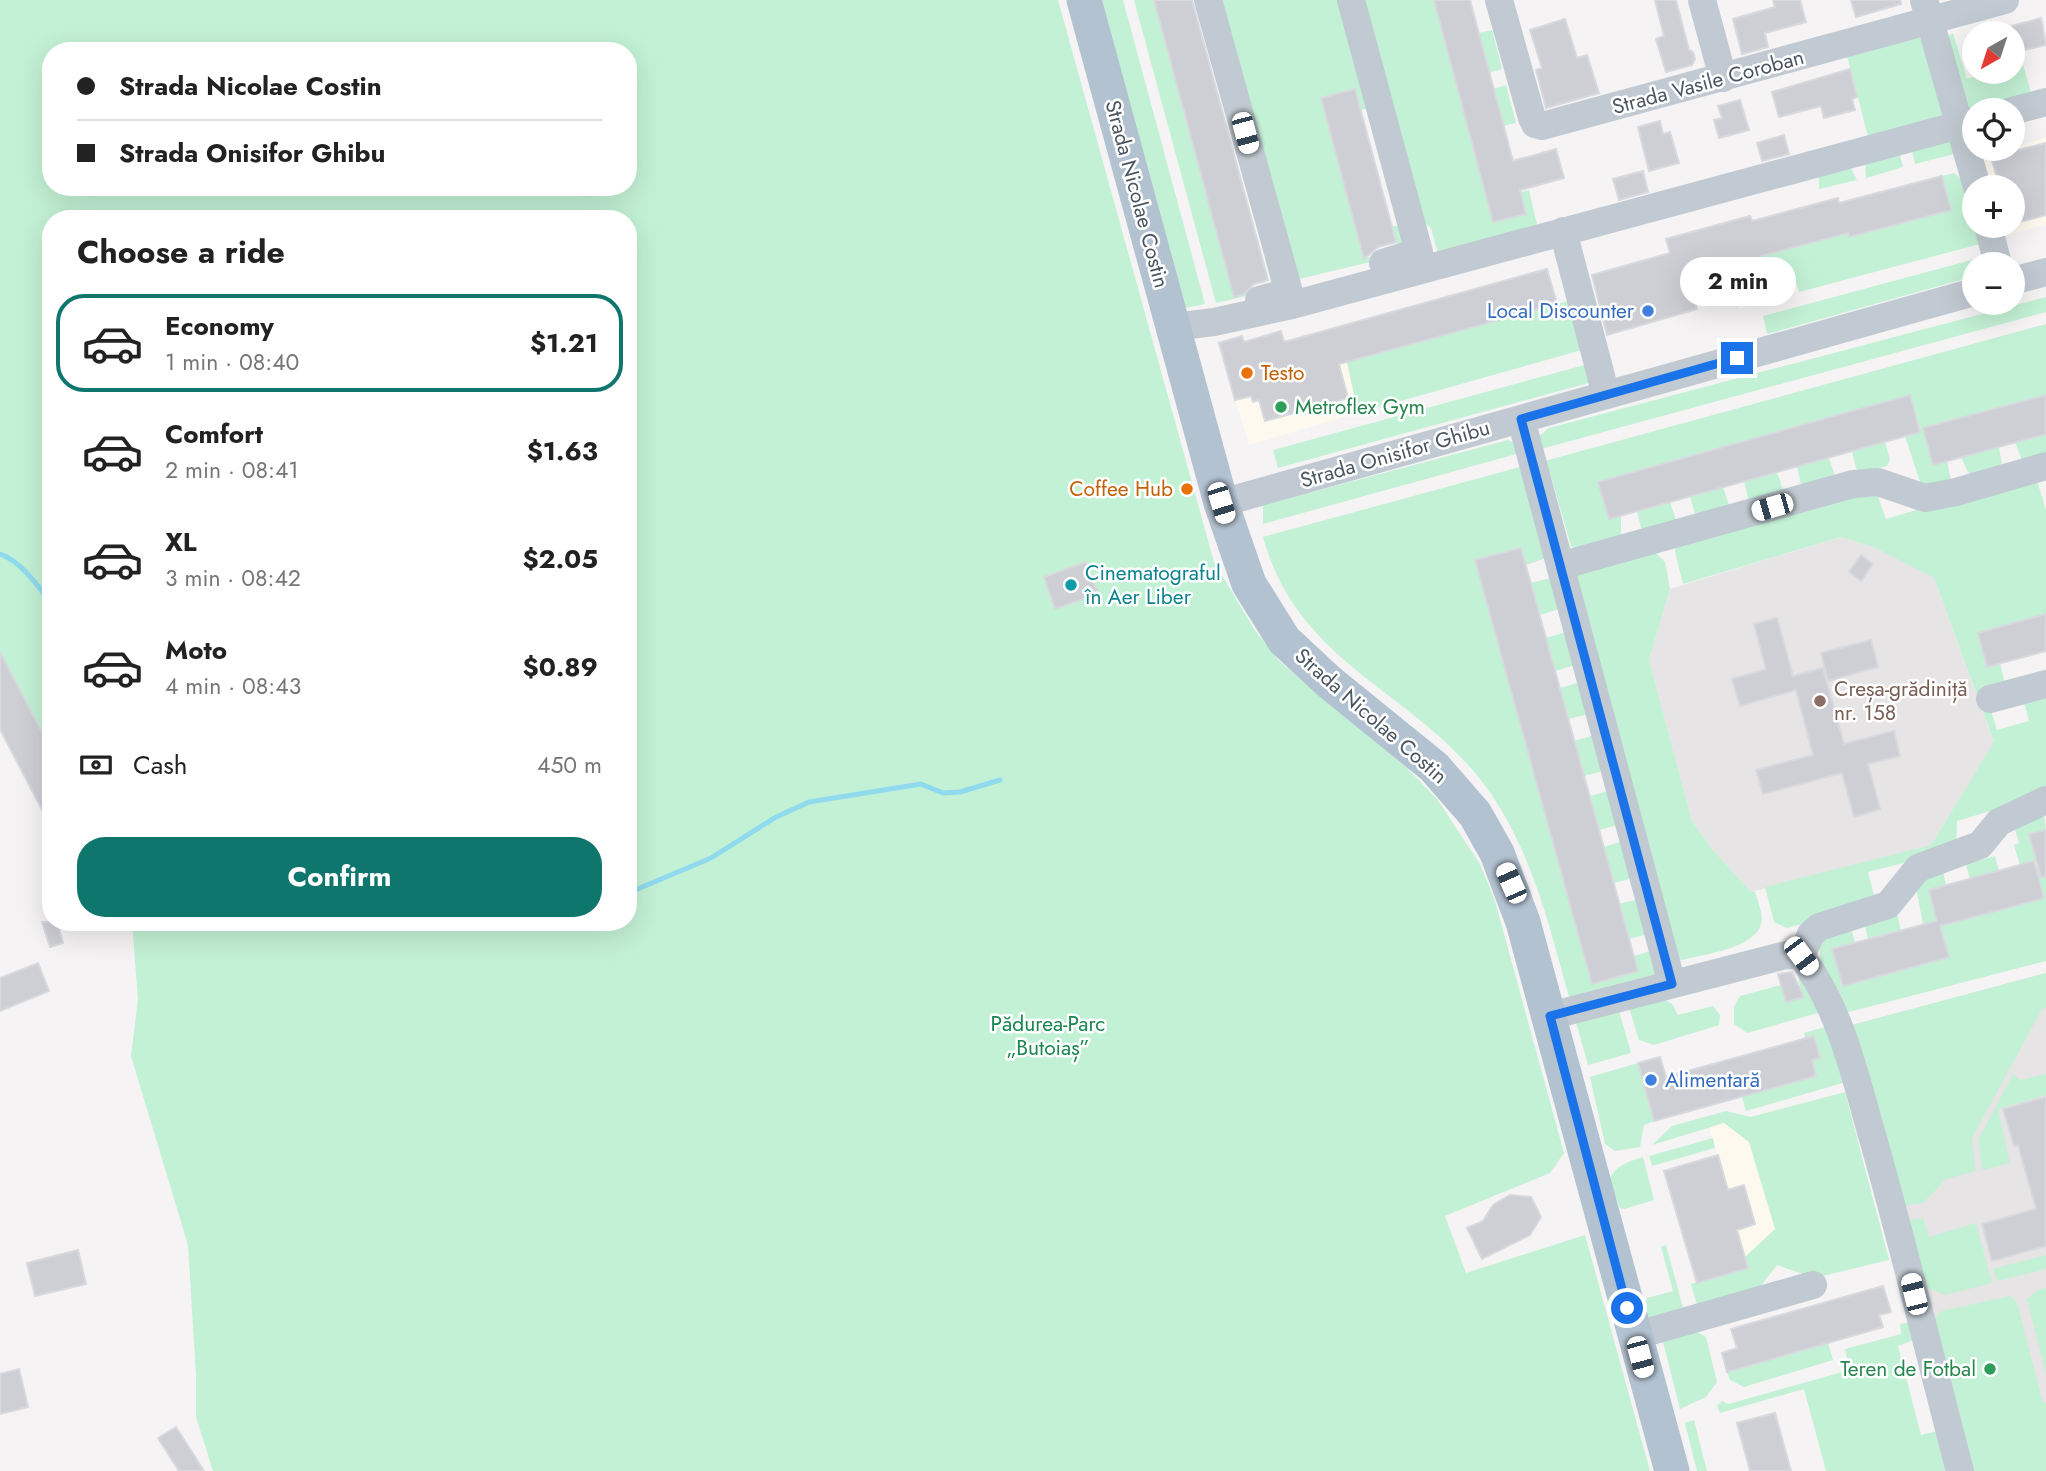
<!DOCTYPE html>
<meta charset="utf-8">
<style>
:root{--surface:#fff;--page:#f6f6f6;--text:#222;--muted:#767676;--line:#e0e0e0;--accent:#0f766e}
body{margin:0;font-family:Jost,sans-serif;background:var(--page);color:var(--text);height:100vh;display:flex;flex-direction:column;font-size:26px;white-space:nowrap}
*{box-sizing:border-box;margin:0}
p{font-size:23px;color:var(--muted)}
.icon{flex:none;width:38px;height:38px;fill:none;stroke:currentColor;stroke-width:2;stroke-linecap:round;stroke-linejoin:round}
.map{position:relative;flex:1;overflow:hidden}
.details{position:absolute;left:42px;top:210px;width:595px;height:721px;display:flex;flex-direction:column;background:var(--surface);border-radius:28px;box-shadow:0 7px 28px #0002}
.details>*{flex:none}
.top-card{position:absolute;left:42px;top:42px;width:595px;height:154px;border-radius:28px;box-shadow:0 7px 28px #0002;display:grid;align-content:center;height:154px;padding:0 35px;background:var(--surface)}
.needle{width:46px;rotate:219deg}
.fabs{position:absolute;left:1962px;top:21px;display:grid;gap:14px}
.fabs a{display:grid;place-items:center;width:63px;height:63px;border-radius:50%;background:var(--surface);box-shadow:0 7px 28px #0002;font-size:35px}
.end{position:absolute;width:32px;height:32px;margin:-16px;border:9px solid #1a73e8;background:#fff;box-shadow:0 0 0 4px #fff}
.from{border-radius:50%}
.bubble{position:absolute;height:49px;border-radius:24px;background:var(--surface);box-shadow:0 7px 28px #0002;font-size:23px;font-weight:700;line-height:49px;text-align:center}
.car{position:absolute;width:21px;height:42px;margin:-21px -10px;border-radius:9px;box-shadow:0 0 5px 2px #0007;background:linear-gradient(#fff 24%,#345 0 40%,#fff 0 76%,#345 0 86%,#fff 0)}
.top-card b{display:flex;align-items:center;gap:24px;height:66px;font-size:26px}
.top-card b+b{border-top:2px solid var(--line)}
.top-card i{width:18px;height:18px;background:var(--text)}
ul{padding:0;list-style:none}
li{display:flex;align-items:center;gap:21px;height:98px;margin:0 14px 10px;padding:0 21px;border:4px solid transparent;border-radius:28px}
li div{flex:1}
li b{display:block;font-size:26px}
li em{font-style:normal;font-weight:700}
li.on{border-color:var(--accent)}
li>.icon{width:63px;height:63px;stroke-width:1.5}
h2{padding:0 35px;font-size:32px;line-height:84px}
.pay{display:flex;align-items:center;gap:18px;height:77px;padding:0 35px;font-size:26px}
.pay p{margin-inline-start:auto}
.action{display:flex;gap:14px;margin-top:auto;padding:14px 35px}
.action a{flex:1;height:80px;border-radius:28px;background:var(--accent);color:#fff;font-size:28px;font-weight:700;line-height:80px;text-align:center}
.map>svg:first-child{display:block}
.commercial{fill:#fdf9ef}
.education{fill:#e6e4e5}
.green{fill:#c3f1d5;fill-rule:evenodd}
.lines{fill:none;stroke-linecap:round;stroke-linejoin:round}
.stream{stroke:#90daee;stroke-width:5}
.building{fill:#cdcfd5;stroke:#d7d9de;stroke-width:2}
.minor{stroke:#c1cad2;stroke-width:28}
.major{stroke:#b3c2d1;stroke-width:35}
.route{stroke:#1a73e8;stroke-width:9}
.shop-dot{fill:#3f7fe0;stroke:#fff;stroke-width:2.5}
.food-dot{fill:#e8710a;stroke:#fff;stroke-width:2.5}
.leisure-dot{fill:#2e9e5b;stroke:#fff;stroke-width:2.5}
.culture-dot{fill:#0f9aa8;stroke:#fff;stroke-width:2.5}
.education-dot{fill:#8d6e63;stroke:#fff;stroke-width:2.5}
.labels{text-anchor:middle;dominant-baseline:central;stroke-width:5;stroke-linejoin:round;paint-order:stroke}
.street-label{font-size:21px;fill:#4a5661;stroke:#fff}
.shop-label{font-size:21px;fill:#366cbe;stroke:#fff;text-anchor:end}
.food-label{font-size:21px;fill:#c56008;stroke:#fff;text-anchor:start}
.leisure-label{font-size:21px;fill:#27864d;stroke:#fff;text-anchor:start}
.culture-label{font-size:21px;fill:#0d838f;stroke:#fff;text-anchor:start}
.education-label{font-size:21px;fill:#785e54;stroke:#fff;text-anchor:start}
.park-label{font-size:21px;fill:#17864f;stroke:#fff}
</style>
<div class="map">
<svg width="2046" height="1471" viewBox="0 0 2046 1471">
<rect width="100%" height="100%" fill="#f5f3f3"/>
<path class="commercial" d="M2046 138V224L2002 237 1998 226H2012V187H1987L1978 157Z
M1791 267 1799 292 1739 309 1732 284Z
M1281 331 1294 377 1347 362 1358 413 1249 445 1219 343 1242 336 1244 341Z
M1751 1117 1786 1234 1748 1268 1697 1283 1664 1171 1717 1155 1709 1125Z"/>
<path class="education" d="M1841 537 1873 547 1934 578 1994 743 1931 845 1751 892 1712 849 1692 821 1649 660 1670 589Z
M2046 973V1471H1972L1852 1025Z"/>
<path class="green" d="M0 0H1058L1214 562 1254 629 1279 661 1406 767 1437 799 1480 864 1495 901 1564 1153 1550 1173 1445 1216 1466 1273 1585 1235 1650 1471H213L196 1417V1375L188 1245 131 1056 138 999 132 922H628V219H51V750L0 652ZM51 51H628V187H51Z
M1102 0H1123L1205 304 1185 308Z
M1134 0H1154L1234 296 1272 286 1265 259 1272 261 1276 289 1216 303Z
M1214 0H1345L1374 106 1361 110 1355 89 1321 98 1364 258 1398 250 1392 227 1407 223 1404 254 1299 279Z
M1355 0H1434L1493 222 1526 214 1521 192 1529 190 1538 229 1438 253 1431 228 1415 216Z
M1492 30 1502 69 1489 73 1479 33Z
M1953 33 1967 79 1987 72H2012L2013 64 2022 61 2033 100 1990 110 1967 112 1948 36Z
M1918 37 1922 40 1943 108 1942 115 1870 144 1847 56Z
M1506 85 1516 123 1503 126 1493 89Z
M1950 138 1954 154 1915 164 1911 146Z
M1900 155 1903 167 1866 178 1865 160Z
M1847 161 1857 180 1819 189V173Z
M1954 173 1965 183 1980 244 1799 292 1791 267 1718 287 1712 264 1761 251 1763 256 1848 233 1850 237 1951 210 1942 176Z
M1979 258 1977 264H1974V272L1964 279 1767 334 1763 316Z
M2046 297V312L1537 450 1538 437 1549 428Z
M1568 301 1582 350 1358 413 1347 362Z
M2046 324V395L1947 461 1951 481 1922 488 1905 436 1920 432 1909 395 1599 481 1608 519 1621 515V540L1582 551 1571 546 1550 473 1542 468 1541 462Z
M1588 364 1592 382 1278 468 1273 450Z
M2046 434V460L2023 463 2015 442Z
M1508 440 1515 443 1520 453 1263 524V505Z
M1885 442 1890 460 1887 466 1861 473 1856 468 1852 451Z
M1999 447 2002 466 1975 477 1968 472 1961 457Z
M1829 458 1835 476 1801 485 1797 467Z
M1520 467 1546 558 1526 565 1521 548 1475 561 1592 984 1637 971 1634 956 1654 950 1658 974 1571 1004C1549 925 1531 844 1480 779 1408 688 1298 663 1263 537Z
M1777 472 1783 490 1754 503 1748 498 1744 481Z
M2030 476 2036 477 2046 510V614L1978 633 1987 666 2000 663 2006 688 1990 707 1997 730 2029 721 2023 697 2046 691V794L1957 821 1956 843 1946 852 1868 872 1874 896 1869 905 1787 928 1774 922 1765 887 1931 845 1994 742 1934 578 1873 547 1841 537 1683 584 1675 552 1676 545 1833 497 1877 494 1886 519Z
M1723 487 1729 505 1701 519 1695 514 1690 496Z
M1670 502 1676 520 1647 533 1641 528 1637 511Z
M1655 552 1665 562 1670 589 1649 660 1692 821 1712 849 1751 892 1755 891C1757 900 1764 915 1761 924 1754 949 1704 954 1682 960L1674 958 1570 573Z
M1550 578 1559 609 1540 615 1531 583Z
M1566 632 1575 665 1555 671 1546 638Z
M1580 682 1589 714 1568 719 1560 688Z
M1594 735 1603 771 1584 776 1574 741Z
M1608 791 1617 825 1599 830 1590 796Z
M2043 806 2046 830 2030 834 2037 861 2020 865 2014 845 2019 843 2014 826Z
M1623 841 1633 878 1614 883 1603 847Z
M1995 856 1999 871 1970 879 1966 864Z
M2046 864V961L1845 1013C1833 991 1816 963 1820 937L1851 927 1855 943 1833 949 1940 926 2044 898 2035 867Z
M1943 871 1946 885 1929 890 1937 921 1923 924 1917 893 1920 878Z
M1638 899 1648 934 1629 939 1619 904Z
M1897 914 1901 930 1868 939 1864 922Z
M2046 973V1008L2042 1009 1972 1138 1976 1171 1946 1179 1923 1203 1902 1206 1852 1025Z
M1798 977 1805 978 1825 1011 1747 1033 1734 1024V1007L1740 996 1781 985 1786 1002 1803 997Z
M1662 998 1672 1004 1678 1015 1713 1006 1720 1015 1719 1025 1654 1045 1639 1040 1628 1004Z
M1619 1011 1631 1053 1588 1065 1576 1022Z
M1832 1025 1846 1082 1746 1111 1742 1097 1816 1076 1812 1060 1820 1057 1814 1036 1805 1038 1804 1033Z
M1638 1063 1654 1121 1644 1125 1640 1147 1615 1151 1605 1144 1590 1077Z
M2013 1074 2020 1080 2046 1074V1095L1998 1109 2010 1163 1982 1170 1978 1140Z
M1845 1092 1889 1260 1814 1278 1777 1265 1756 1292 1699 1312 1691 1284 1747 1268 1745 1257 1775 1229 1749 1142 1724 1123 1652 1145 1672 1126 1726 1111 1751 1117Z
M1713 1138 1715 1148 1652 1166 1649 1156Z
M1643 1157 1654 1200 1624 1209 1620 1208 1609 1180C1616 1165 1628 1162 1643 1157Z
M1923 1218 1929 1237 1976 1223 1992 1283 1945 1295 1924 1286 1906 1221Z
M1666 1245 1685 1315 1647 1319 1643 1307 1647 1298 1673 1291 1661 1247Z
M2046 1255V1269L1997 1281 1993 1269Z
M2046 1288V1374L2027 1299 2038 1290Z
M2010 1296 2017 1303 2043 1403H2046V1471H1967L1933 1320 1942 1311Z
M1911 1322 1914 1340 1898 1346 1921 1435 1937 1431 1948 1471H1826L1804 1389 1720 1413 1717 1406 1722 1401 1728 1404 1850 1370 1845 1349 1901 1334 1900 1324Z
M1686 1326 1706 1337 1717 1382 1706 1397 1680 1409 1661 1334Z
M1828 1343 1833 1360 1744 1387 1730 1380 1727 1372Z
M1694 1420 1707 1471H1697L1685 1423Z"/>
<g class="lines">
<path class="stream" d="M0 554C21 561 38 586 51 603
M628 893 711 858 776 817 809 802 921 784 943 793 960 792 1000 780"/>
</g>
<path class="building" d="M1154 0H1192L1268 280 1254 284 1244 294 1234 297Z
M1434 0H1470L1513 161 1556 149 1564 178 1520 190 1526 214 1493 222Z
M1655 0H1676L1689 50 1693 52 1695 59 1692 65 1666 72 1656 39 1664 36Z
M1773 0H1800L1806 22 1765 33 1768 47 1742 54 1733 19 1775 7Z
M1851 0H1900L1901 4 1856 17Z
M2041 18 2046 45 2012 53V26Z
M1565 19 1577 58 1587 55 1599 93 1546 108 1536 70 1542 68 1530 30Z
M1850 69 1857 97 1852 99 1855 110 1824 118 1821 106 1779 117 1772 92Z
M1355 89 1396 242 1378 247 1364 259 1321 98Z
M1740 100 1749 130 1719 138 1714 120 1722 118 1718 106Z
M1660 121 1663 134 1670 132 1679 163 1649 171 1638 127Z
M1784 135 1789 154 1762 161 1757 143Z
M2046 143V215L2012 224V187H2000L1991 157Z
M1643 171 1648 192 1619 200 1613 179Z
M1942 176 1951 210 1849 237 1848 233 1761 256 1774 299 1756 305 1754 298 1741 302 1729 260 1687 271 1697 309 1607 335 1592 275 1670 253 1666 239 1750 216 1752 221 1838 198 1839 203Z
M1547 269 1557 304 1339 364 1348 398 1265 421 1259 400 1253 402 1251 396 1235 400 1219 343 1242 336 1244 342 1281 331 1284 342Z
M1910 395 1920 432 1609 519 1598 482Z
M2046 395V434L1933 465 1923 428Z
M1521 548 1638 971 1592 984 1475 560Z
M1861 555 1873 564 1861 581 1849 572Z
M1086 562 1098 594 1055 609 1044 577Z
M2046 614V651L1987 667 1978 633Z
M1777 618 1793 676 1823 668 1844 744 1894 731 1900 756 1868 764 1880 809 1854 817 1842 773 1763 794 1756 770 1813 755 1796 690 1740 706 1732 679 1766 669 1754 624Z
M1871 640 1878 667 1828 681 1821 653Z
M0 652 51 750V827L0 729Z
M2046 830V877H2041L2029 834Z
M2034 861 2044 898 1940 926 1949 957 1843 986 1832 949 1937 921 1929 890Z
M42 922H57L63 943 50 947Z
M38 963 49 991 0 1011V978Z
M1792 972 1804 997 1786 1002 1778 974Z
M1814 1036 1820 1058 1812 1060 1816 1076 1654 1121 1638 1063 1660 1057 1666 1077Z
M2046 1097V1246L1992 1261 1982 1224 2036 1209 2018 1145 2014 1146 2003 1109Z
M1718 1155 1728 1190 1744 1185 1755 1224 1737 1230 1748 1268 1697 1283 1664 1171Z
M1510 1195 1531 1197 1541 1217 1530 1235 1482 1259 1467 1228 1483 1221 1493 1205Z
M78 1250 86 1284 35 1296 27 1263Z
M1883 1286 1891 1312 1879 1315 1883 1327 1727 1372 1722 1353 1737 1348 1731 1329Z
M19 1369 28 1407 0 1414V1374Z
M1775 1413 1791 1471H1750L1737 1423Z
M176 1427 204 1471H179L158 1438Z"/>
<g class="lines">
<path class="minor" d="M1208 0 1289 292 1259 300
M1351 0 1419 252 1383 263
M1499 0 1532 118 1535 124 1542 126 2005 0
M1702 0 1723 78
M1924 0 1977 187
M2012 111 2046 102
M1988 226 1998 264
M1563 231 1606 395
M2012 281 2046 272
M1173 327 1214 322 1292 305 1974 121
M1521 419 1672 984
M1221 503 1974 292
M1560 566 1853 484 1878 482 1925 498 1956 492 2046 466
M1990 699 2046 684
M1801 956 1811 934 1819 927 1888 905 1918 868 1980 845 1999 822 2046 800
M1550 1016 1786 955 1801 956C1842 1011 1855 1077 1874 1142 1905 1251 1931 1361 1960 1471
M1634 1336 1813 1285"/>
<path class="major" d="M1084 0 1221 503 1249 584 1284 640 1328 681 1434 767 1475 814 1497 853 1523 922 1672 1471"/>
</g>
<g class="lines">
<path class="route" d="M1627 1308 1550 1016 1672 984 1521 419 1737 358"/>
</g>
<g class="shop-dot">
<circle cx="1648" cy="311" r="7"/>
<circle cx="1651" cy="1080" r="7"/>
</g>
<g class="food-dot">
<circle cx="1247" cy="373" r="7"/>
<circle cx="1187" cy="489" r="7"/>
</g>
<g class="leisure-dot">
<circle cx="1281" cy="407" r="7"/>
<circle cx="1990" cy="1369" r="7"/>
</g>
<circle class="culture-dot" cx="1071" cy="585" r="7"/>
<circle class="education-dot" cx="1820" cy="701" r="7"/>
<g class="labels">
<g class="street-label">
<text transform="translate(1708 82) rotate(-15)">Strada Vasile Coroban</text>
<text transform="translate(1137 194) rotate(75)">Strada Nicolae Costin</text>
<text transform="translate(1395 454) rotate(-16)">Strada Onisifor Ghibu</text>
<text transform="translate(1371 716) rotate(41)">Strada Nicolae Costin</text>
</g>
<g class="shop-label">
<text x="1634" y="311">Local Discounter</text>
<text x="1665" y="1080" text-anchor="start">Alimentară</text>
</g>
<g class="food-label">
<text x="1261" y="373">Testo</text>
<text x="1173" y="489" text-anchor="end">Coffee Hub</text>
</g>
<g class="leisure-label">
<text x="1295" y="407">Metroflex Gym</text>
<text x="1976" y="1369" text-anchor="end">Teren de Fotbal</text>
</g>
<g class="culture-label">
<text x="1085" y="573">Cinematograful<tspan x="1085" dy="24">în Aer Liber</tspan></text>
</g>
<g class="education-label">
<text x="1834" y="689">Creșa-grădiniță<tspan x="1834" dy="24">nr. 158</tspan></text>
</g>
<g class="park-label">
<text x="1048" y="1024">Pădurea-Parc<tspan x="1048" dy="24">„Butoiaș”</tspan></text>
</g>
</g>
</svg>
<div class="fabs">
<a><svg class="needle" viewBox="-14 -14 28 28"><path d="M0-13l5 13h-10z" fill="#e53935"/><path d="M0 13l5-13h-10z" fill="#767676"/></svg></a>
<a><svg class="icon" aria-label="locate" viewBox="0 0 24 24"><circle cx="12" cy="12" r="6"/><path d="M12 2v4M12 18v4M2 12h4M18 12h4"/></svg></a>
<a>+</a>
<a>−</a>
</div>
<i class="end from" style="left:1627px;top:1308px"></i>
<i class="end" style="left:1737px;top:358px"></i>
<div class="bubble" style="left:1680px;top:257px;width:116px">2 min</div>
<i class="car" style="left:1245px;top:133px;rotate:165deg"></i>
<i class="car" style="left:1221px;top:503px;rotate:163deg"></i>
<i class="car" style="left:1772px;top:507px;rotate:254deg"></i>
<i class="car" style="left:1511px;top:883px;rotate:336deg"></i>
<i class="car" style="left:1801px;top:956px;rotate:143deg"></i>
<i class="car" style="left:1914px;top:1294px;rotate:346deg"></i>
<i class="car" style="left:1640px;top:1357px;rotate:165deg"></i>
<div class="top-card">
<b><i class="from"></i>Strada Nicolae Costin</b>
<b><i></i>Strada Onisifor Ghibu</b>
</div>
<section class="details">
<h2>Choose a ride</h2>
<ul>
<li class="on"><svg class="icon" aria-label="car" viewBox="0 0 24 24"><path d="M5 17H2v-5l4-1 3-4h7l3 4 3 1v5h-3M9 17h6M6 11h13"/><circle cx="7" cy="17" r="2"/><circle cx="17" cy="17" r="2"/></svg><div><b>Economy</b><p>1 min · 08:40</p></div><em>$1.21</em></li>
<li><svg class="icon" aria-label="car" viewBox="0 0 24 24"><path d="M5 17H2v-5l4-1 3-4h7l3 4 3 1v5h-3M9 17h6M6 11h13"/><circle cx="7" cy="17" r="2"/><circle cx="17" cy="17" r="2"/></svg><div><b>Comfort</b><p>2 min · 08:41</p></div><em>$1.63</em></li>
<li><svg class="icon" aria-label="car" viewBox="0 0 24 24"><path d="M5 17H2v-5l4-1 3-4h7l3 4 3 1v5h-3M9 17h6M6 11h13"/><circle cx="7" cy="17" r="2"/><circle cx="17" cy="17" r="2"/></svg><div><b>XL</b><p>3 min · 08:42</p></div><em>$2.05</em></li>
<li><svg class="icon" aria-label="car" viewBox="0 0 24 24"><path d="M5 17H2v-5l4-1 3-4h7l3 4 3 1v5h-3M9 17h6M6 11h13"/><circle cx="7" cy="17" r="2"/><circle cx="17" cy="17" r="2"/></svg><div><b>Moto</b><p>4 min · 08:43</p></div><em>$0.89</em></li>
</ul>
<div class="pay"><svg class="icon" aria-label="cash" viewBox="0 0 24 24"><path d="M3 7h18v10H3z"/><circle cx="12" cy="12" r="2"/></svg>Cash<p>450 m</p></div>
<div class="action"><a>Confirm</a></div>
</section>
</div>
